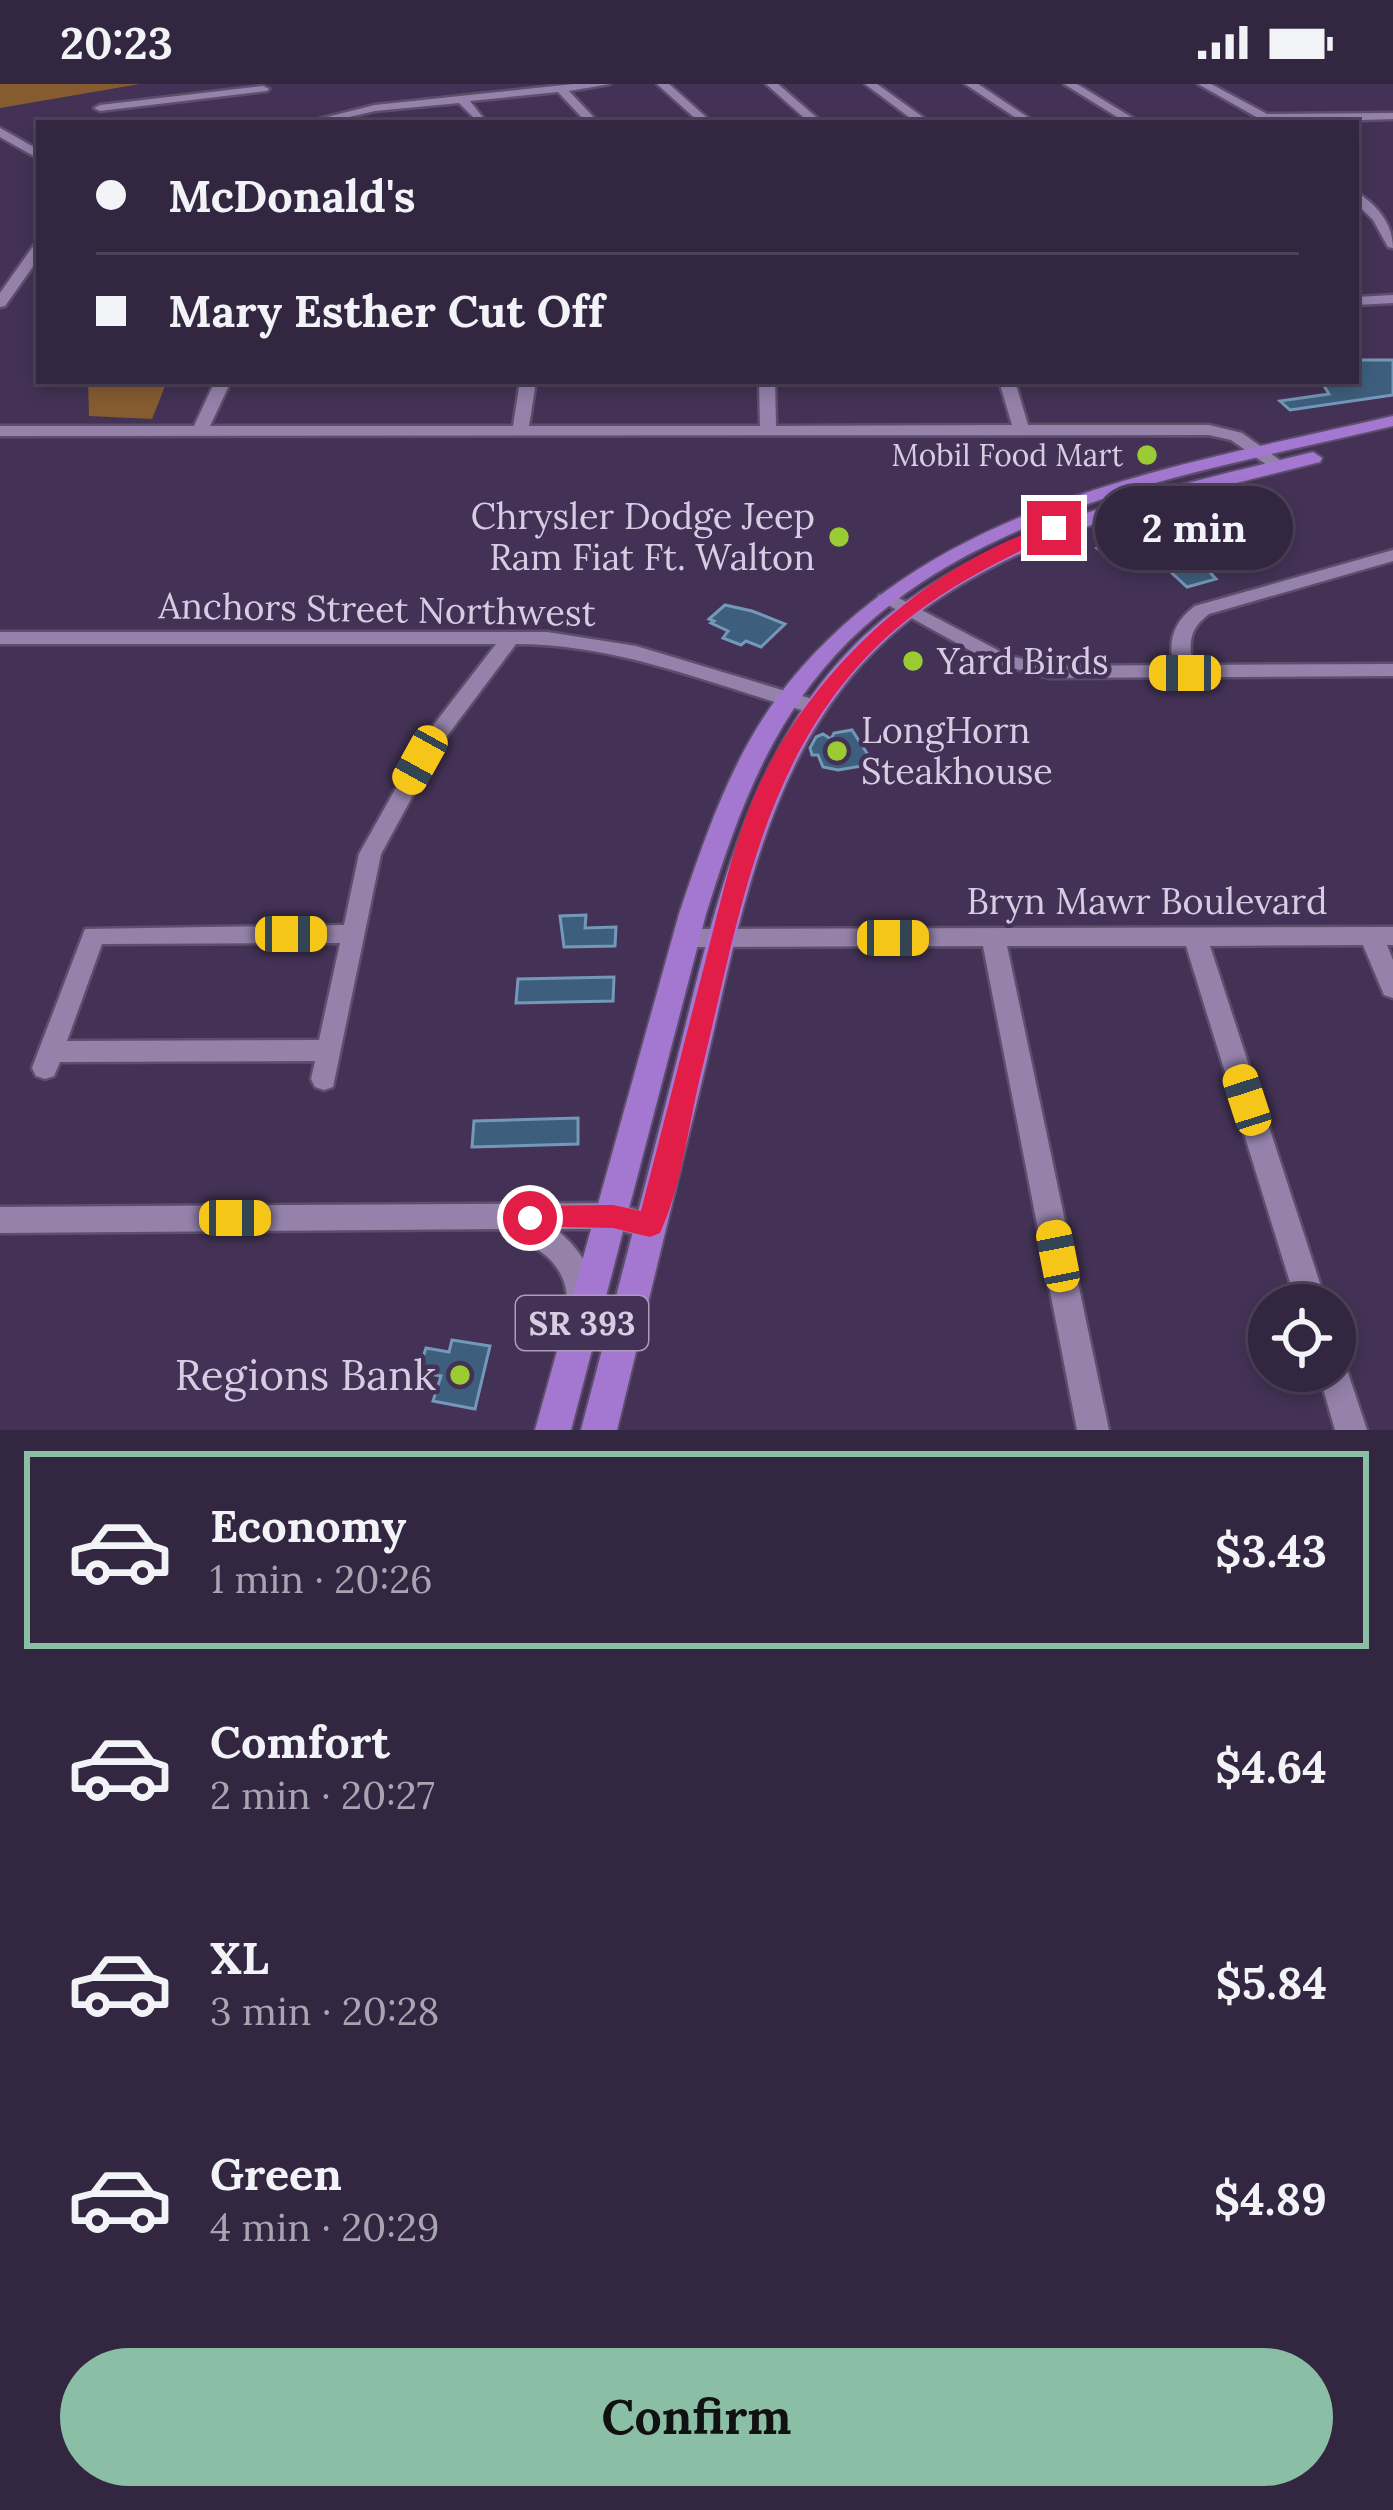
<!DOCTYPE html>
<meta charset="utf-8">
<style>
:root{--surface:#322640;--page:#3a2e47;--text:#f1f3f6;--muted:#a8a5b1;--line:#4d4359;--accent:#8abfa5}
body{margin:0;font-family:Lora,serif;background:var(--page);color:var(--text);height:100vh;display:flex;flex-direction:column;font-size:45px;white-space:nowrap}
*{box-sizing:border-box;margin:0}
p{font-size:39px;color:var(--muted)}
.icon{flex:none;width:66px;height:66px;fill:none;stroke:currentColor;stroke-width:2;stroke-linecap:round;stroke-linejoin:round}
.map{position:relative;height:1346px;overflow:hidden}
.panel{display:flex;flex-direction:column;background:var(--surface);flex:1}
.panel>*{flex:none}
.top-card{position:absolute;left:36px;top:36px;width:1323px;height:264px;border-radius:0px;box-shadow:0 6px 18px #0003,0 0 0 3px var(--line);display:grid;align-content:center;height:264px;padding:0 60px;background:var(--surface)}
.buttons{position:absolute;left:1248px;top:1200px;display:grid;gap:24px}
.buttons a{display:grid;place-items:center;width:108px;height:108px;border-radius:50%;background:var(--surface);box-shadow:0 6px 18px #0003,0 0 0 3px var(--line);font-size:60px}
.end{position:absolute;width:54px;height:54px;margin:-27px;border:15px solid #e11d48;background:#fff;box-shadow:0 0 0 6px #fff}
.from{border-radius:50%}
.bubble{position:absolute;height:84px;border-radius:42px;background:var(--surface);box-shadow:0 6px 18px #0003,0 0 0 3px var(--line);font-size:39px;font-weight:700;line-height:84px;text-align:center}
.car{position:absolute;width:36px;height:72px;margin:-36px -18px;border-radius:15px;box-shadow:0 0 9px 3px #0007;background:linear-gradient(#f5c518 24%,#345 0 40%,#f5c518 0 76%,#345 0 86%,#f5c518 0)}
.top-card b{display:flex;align-items:center;gap:42px;height:114px;font-size:45px}
.top-card b+b{border-top:3px solid var(--line)}
.top-card i{width:30px;height:30px;background:var(--text)}
ul{padding:21px 0 0;list-style:none}
li{display:flex;align-items:center;gap:36px;height:198px;margin:0 24px 18px;padding:0 36px;border:6px solid transparent;border-radius:0px}
li div{flex:1}
li b{display:block;font-size:45px}
li em{font-style:normal;font-weight:700}
li.on{border-color:var(--accent)}
li>.icon{width:108px;height:108px;stroke-width:1.5}
.primary-button{display:flex;gap:24px;margin-top:auto;padding:24px 60px}
.primary-button a{flex:1;height:138px;border-radius:72px;background:var(--accent);color:#111;font-size:48px;font-weight:700;line-height:138px;text-align:center}
.status{display:flex;justify-content:space-between;align-items:center;height:84px;padding:0 60px;background:var(--surface);direction:ltr}
.status svg{height:33px;fill:currentColor}
.map>svg:first-child{display:block}
.green{fill:#855c30}
.building{fill:#3d5f7d;stroke:#7498b8;stroke-width:3}
.lines{fill:none;stroke-linecap:round;stroke-linejoin:round}
.minor-casing{stroke:#5d4f6c;stroke-width:5}
.major-casing{stroke:#5d4f6c;stroke-width:4}
.minor{fill:#9582ab;fill-rule:evenodd}
.major{fill:#a478d0;fill-rule:evenodd}
.route{fill:#e11d48}
.poi-dot{fill:#9bcb33;stroke:#433255;stroke-width:4.5}
.labels{text-anchor:middle;dominant-baseline:central;stroke-width:9;stroke-linejoin:round;paint-order:stroke}
.far-poi-label{font-size:30px;fill:#d7cde3;stroke:#433255;text-anchor:end}
.shield{fill:#433255;stroke:#ab9eb8;stroke-width:3}
.shield-label{font-size:33px;font-weight:bold;fill:#d7cde3}
.poi-label{font-size:36px;fill:#d7cde3;stroke:#433255;text-anchor:start}
.street-label{font-size:36px;fill:#d7cde3;stroke:#433255}
.near-poi-label{font-size:42px;fill:#d7cde3;stroke:#433255;text-anchor:end}
</style>
<div class="status"><b>20:23</b><svg viewBox="0 0 49 12"><path d="M0 12V9h3v3zM5 12V6h3v6zM10 12V3h3v9zM15 12V0h3v12zM26 1h20v11H26zM47 4h2v5h-2z"/></svg></div>
<div class="map">
<svg width="1393" height="1346" viewBox="0 0 1393 1346">
<rect width="100%" height="100%" fill="#433255"/>
<path class="green" d="M0 0H140L0 24Z
M88 297H167L152 335 89 332Z"/>
<path class="building" d="M1356 276H1393V311L1290 326 1280 317 1329 310 1321 297H1356Z
M1152 437 1201 472 1197 474 1216 495 1187 503 1145 464 1112 476 1097 464 1129 449 1122 443Z
M725 521 752 527 785 540 761 563 746 557 741 561 723 554 728 547 711 539 714 537 709 535Z
M852 646 874 680 838 686 823 683 818 671H812L810 664 816 653 823 650 831 655 834 649Z
M586 831 585 844 616 843 615 862 564 863 560 832Z
M614 893 613 917 516 919 518 895Z
M578 1034V1060L472 1063 474 1037Z
M452 1256 490 1262 475 1325 433 1317 441 1292 418 1288 426 1264 449 1268Z"/>
<g class="lines">
<defs>
<path id="minor" d="M573 0H610L569 7 599 39H587L558 8 470 17 484 35 478 38 459 19 375 27 324 39H303L375 21Z
M657 0H669L706 33V37H698Z
M766 0H778L823 39H810Z
M865 0H877L931 39H917Z
M965 0H978L1029 34 1019 36Z
M1064 0H1077L1141 39H1127Z
M1198 0H1211L1267 30 1393 29V35L1267 39Z
M263 2 269 5 267 7 100 27 94 24 100 21Z
M0 44 39 66V75L0 53Z
M1356 108C1376 120 1393 139 1393 164L1388 163 1373 136 1356 119Z
M39 160V174L5 222 0 223V209L34 161Z
M1393 211V219L1356 221V213Z
M215 297H231L210 342H513L520 297H536L529 342H760L759 297H775L776 342 1012 341 999 297H1015L1028 341H1209L1242 349 1288 382 1286 386H1274L1231 356 1209 351 0 352V342H194Z
M1393 466V477L1209 530C1190 544 1188 558 1193 581L1393 580V592L1050 594 993 579 877 515 879 511H893L1007 571 1050 582 1173 581C1168 555 1174 538 1195 522Z
M0 548H547L636 562 822 618 825 623 815 630C716 602 620 560 516 560L441 660 381 770 333 1003 324 1006 315 1003 311 995 315 977 60 978 54 992 45 995 36 992 32 984 85 845 344 841 359 770 425 652 496 560H0ZM340 859 319 956 67 957 102 860Z
M1393 843V861H1387L1393 876V914L1384 911 1363 861 1210 862 1327 1221H1297L1186 862H1007L1109 1346H1077L983 862 686 863 678 860 674 854 678 848 686 845Z
M613 1119 660 1132 664 1141 660 1150 650 1154 613 1145H555C579 1162 606 1200 592 1231L582 1235 572 1231C566 1218 568 1205 562 1193 551 1167 523 1158 501 1145L0 1149V1123Z
M1335 1273 1344 1277 1367 1346H1335L1318 1287H1335Z"/>
<path id="major" d="M1393 332V342C1182 393 918 429 791 629 751 691 728 760 706 830L571 1346H535L679 830C704 756 730 678 777 614 924 418 1170 384 1393 332Z
M1313 368 1322 374 1320 378C1178 414 1024 445 907 538 766 650 741 837 701 1001 673 1116 645 1231 617 1346H581C611 1232 641 1118 670 1003 714 834 745 642 892 528 1012 435 1169 404 1313 368Z"/>
</defs>
<use href="#minor" class="minor-casing"/>
<use href="#major" class="major-casing"/>
<use href="#minor" class="minor"/>
<use href="#major" class="major"/>
</g>
<path class="route" d="M1054 439 1062 444 1060 447C1010 472 961 495 917 528 768 640 744 812 703 981 689 1035 683 1099 660 1149L650 1153 613 1144 520 1142 517 1134 520 1126 530 1122 613 1121 641 1127C663 1042 685 956 707 871 723 810 736 746 765 689 823 575 932 479 1054 439Z"/>
<g class="poi-dot">
<circle cx="1147" cy="371" r="12"/>
<circle cx="839" cy="453" r="12"/>
<circle cx="913" cy="577" r="12"/>
<circle cx="837" cy="667" r="12"/>
<circle cx="460" cy="1291" r="12"/>
</g>
<g class="labels">
<g class="far-poi-label">
<text x="1123" y="371">Mobil Food Mart</text>
</g>
<rect class="shield" x="516" y="1212" width="132" height="54" rx="9"/>
<g class="shield-label">
<text x="582" y="1239">SR 393</text>
</g>
<g class="poi-label">
<text x="815" y="432" text-anchor="end">Chrysler Dodge Jeep<tspan x="815" dy="41">Ram Fiat Ft. Walton</tspan></text>
<text x="937" y="577">Yard Birds</text>
<text x="861" y="646">LongHorn<tspan x="861" dy="41">Steakhouse</tspan></text>
</g>
<g class="street-label">
<text transform="translate(377 525) rotate(1)">Anchors Street Northwest</text>
<text x="1147" y="817">Bryn Mawr Boulevard</text>
</g>
<g class="near-poi-label">
<text x="436" y="1291">Regions Bank</text>
</g>
</g>
</svg>
<div class="buttons">
<a><svg class="icon" aria-label="locate" viewBox="0 0 24 24"><circle cx="12" cy="12" r="6"/><path d="M12 2v4M12 18v4M2 12h4M18 12h4"/></svg></a>
</div>
<i class="end from" style="left:530px;top:1134px"></i>
<i class="end" style="left:1054px;top:444px"></i>
<div class="bubble" style="left:1095px;top:402px;width:198px">2 min</div>
<i class="car" style="left:1185px;top:589px;rotate:270deg"></i>
<i class="car" style="left:420px;top:676px;rotate:209deg"></i>
<i class="car" style="left:291px;top:850px;rotate:90deg"></i>
<i class="car" style="left:893px;top:854px;rotate:90deg"></i>
<i class="car" style="left:1247px;top:1016px;rotate:342deg"></i>
<i class="car" style="left:235px;top:1134px;rotate:90deg"></i>
<i class="car" style="left:1058px;top:1172px;rotate:349deg"></i>
<div class="top-card">
<b><i class="from"></i>McDonald's</b>
<b><i></i>Mary Esther Cut Off</b>
</div>
</div>
<section class="panel">
<ul>
<li class="on"><svg class="icon" aria-label="car" viewBox="0 0 24 24"><path d="M5 17H2v-5l4-1 3-4h7l3 4 3 1v5h-3M9 17h6M6 11h13"/><circle cx="7" cy="17" r="2"/><circle cx="17" cy="17" r="2"/></svg><div><b>Economy</b><p>1 min · 20:26</p></div><em>$3.43</em></li>
<li><svg class="icon" aria-label="car" viewBox="0 0 24 24"><path d="M5 17H2v-5l4-1 3-4h7l3 4 3 1v5h-3M9 17h6M6 11h13"/><circle cx="7" cy="17" r="2"/><circle cx="17" cy="17" r="2"/></svg><div><b>Comfort</b><p>2 min · 20:27</p></div><em>$4.64</em></li>
<li><svg class="icon" aria-label="car" viewBox="0 0 24 24"><path d="M5 17H2v-5l4-1 3-4h7l3 4 3 1v5h-3M9 17h6M6 11h13"/><circle cx="7" cy="17" r="2"/><circle cx="17" cy="17" r="2"/></svg><div><b>XL</b><p>3 min · 20:28</p></div><em>$5.84</em></li>
<li><svg class="icon" aria-label="car" viewBox="0 0 24 24"><path d="M5 17H2v-5l4-1 3-4h7l3 4 3 1v5h-3M9 17h6M6 11h13"/><circle cx="7" cy="17" r="2"/><circle cx="17" cy="17" r="2"/></svg><div><b>Green</b><p>4 min · 20:29</p></div><em>$4.89</em></li>
</ul>
<div class="primary-button"><a>Confirm</a></div>
</section>
